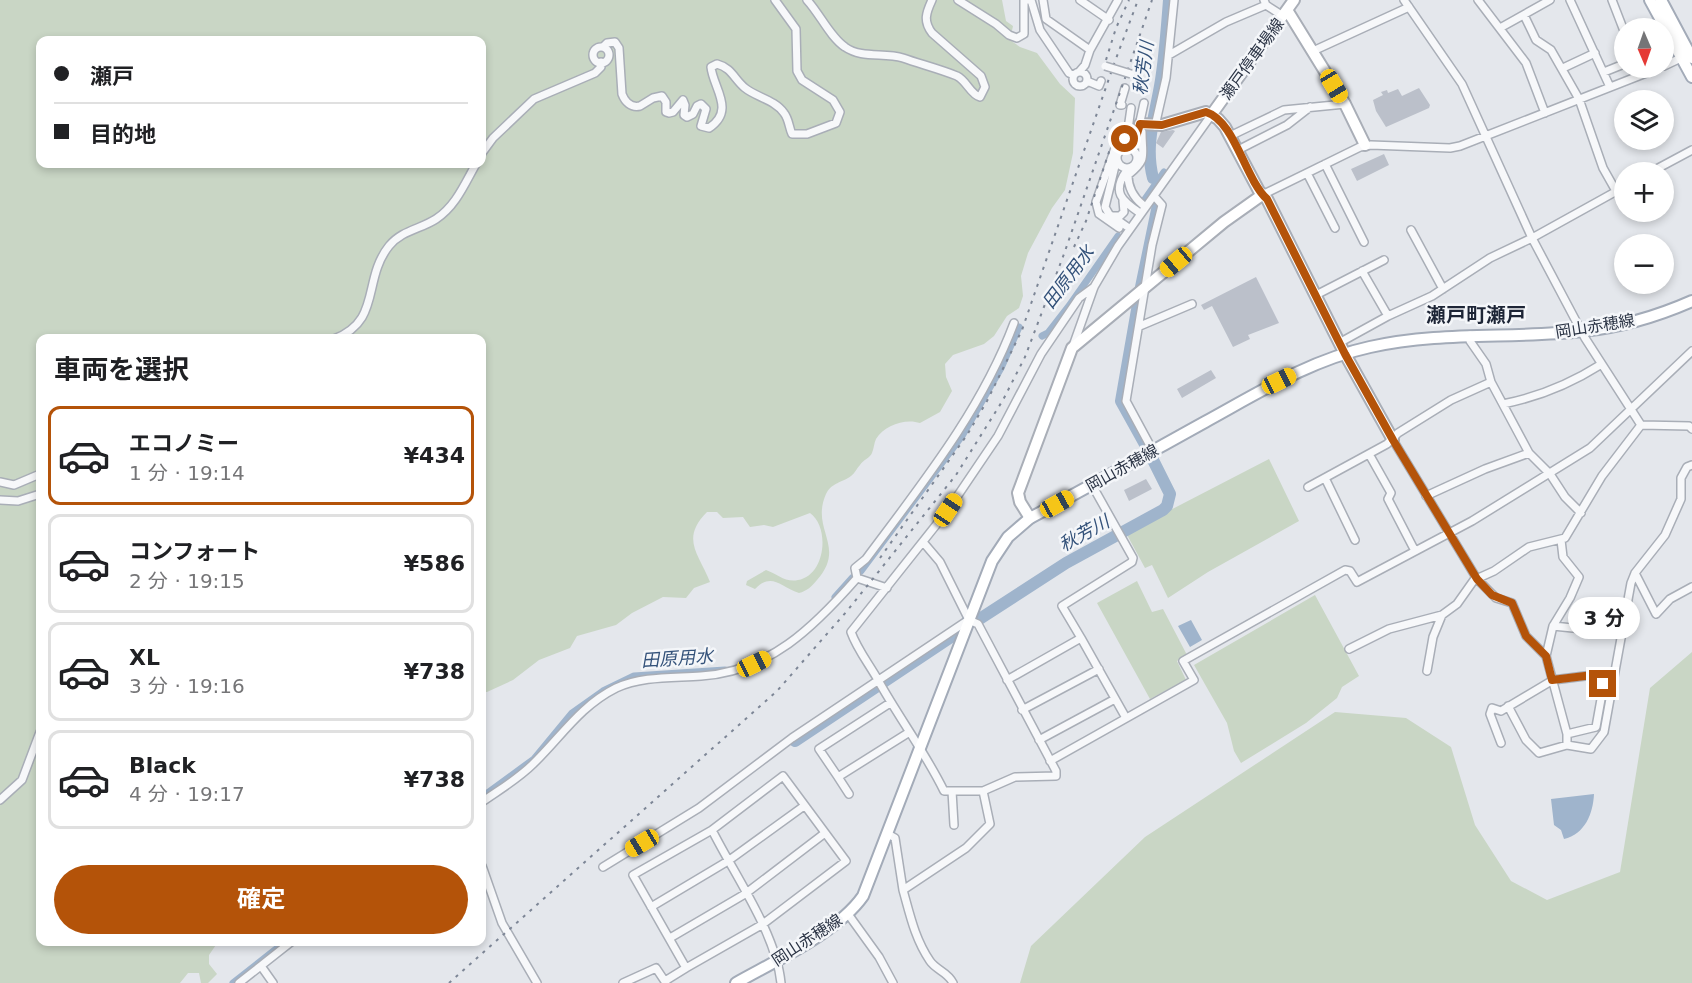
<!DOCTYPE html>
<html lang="ja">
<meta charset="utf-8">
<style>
:root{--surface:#fff;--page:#f2f2f2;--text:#202124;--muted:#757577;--line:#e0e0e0;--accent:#b45309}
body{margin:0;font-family:"DejaVu Sans","Noto Sans JP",sans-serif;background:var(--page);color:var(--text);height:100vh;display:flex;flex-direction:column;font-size:22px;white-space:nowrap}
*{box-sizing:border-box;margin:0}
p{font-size:20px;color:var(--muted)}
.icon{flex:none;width:33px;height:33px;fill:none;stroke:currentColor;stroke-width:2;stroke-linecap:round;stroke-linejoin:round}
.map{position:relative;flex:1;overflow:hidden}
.sheet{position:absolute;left:36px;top:334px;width:450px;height:612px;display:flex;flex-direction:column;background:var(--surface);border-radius:12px;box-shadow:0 3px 9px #0003}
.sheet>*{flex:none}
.banner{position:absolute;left:36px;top:36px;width:450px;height:132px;border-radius:12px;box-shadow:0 3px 9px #0003;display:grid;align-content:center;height:132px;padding:0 18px;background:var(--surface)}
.needle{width:39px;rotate:178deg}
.fabs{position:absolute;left:1614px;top:18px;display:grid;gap:12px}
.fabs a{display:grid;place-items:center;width:60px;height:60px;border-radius:50%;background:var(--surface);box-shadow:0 3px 9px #0003;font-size:30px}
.end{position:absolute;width:27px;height:27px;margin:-14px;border:8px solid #b45309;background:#fff;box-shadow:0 0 0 3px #fff}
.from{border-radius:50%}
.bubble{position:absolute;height:42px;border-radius:21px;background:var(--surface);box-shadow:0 3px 9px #0003;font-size:20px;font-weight:700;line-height:42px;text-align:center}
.car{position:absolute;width:18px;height:36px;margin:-18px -9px;border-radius:8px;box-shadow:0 0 4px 2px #0007;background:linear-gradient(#f5c518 24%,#345 0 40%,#f5c518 0 76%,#345 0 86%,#f5c518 0)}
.banner b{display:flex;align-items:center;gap:21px;height:57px;font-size:22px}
.banner b+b{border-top:2px solid var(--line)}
.banner i{width:15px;height:15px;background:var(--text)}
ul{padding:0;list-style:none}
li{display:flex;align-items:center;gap:18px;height:99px;margin:0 12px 9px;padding:0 6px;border:3px solid var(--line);border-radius:12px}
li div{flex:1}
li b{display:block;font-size:22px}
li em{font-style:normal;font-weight:700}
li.active{border-color:var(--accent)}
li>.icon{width:54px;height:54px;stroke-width:1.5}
h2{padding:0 18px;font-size:27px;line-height:72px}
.action{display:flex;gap:12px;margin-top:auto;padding:12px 18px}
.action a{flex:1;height:69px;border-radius:36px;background:var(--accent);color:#fff;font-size:24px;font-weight:700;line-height:69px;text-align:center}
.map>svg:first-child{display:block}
.green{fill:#c9d6c5;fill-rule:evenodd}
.water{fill:#9fb4cc}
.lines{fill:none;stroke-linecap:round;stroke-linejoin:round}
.canal{stroke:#9fb4cc;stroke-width:7}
.river{stroke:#9fb4cc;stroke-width:12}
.building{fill:#bbc0ca}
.street-casing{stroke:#a9aeb7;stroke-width:10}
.secondary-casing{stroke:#a9aeb7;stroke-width:14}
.primary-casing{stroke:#a3abb8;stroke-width:14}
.street{stroke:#f7f8fa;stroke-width:7}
.secondary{stroke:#fff;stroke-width:10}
.primary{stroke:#fff;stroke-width:10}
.rail{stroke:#7d8696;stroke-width:2;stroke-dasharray:3 6;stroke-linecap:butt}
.street-bridge-casing{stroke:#a9aeb7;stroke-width:10;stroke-linecap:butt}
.street-bridge{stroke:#f7f8fa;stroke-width:7}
.route{stroke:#b45309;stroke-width:8}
.labels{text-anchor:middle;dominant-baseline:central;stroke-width:5;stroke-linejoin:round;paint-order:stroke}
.street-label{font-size:16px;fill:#2b3445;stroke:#f4f6f9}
.water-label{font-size:18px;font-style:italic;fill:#34527a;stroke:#f4f6f9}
.quarter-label{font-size:20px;font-weight:bold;fill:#1d2536;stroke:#f4f6f9}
</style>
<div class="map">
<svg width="1692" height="983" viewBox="0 0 1692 983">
<rect width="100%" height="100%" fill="#e4e7ec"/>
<path class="green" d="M0 0H1002L1006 21 1013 26 1010 40 1020 47 1037 53 1060 84 1075 98 1073 153 1065 190 1052 208 1028 253 1021 276 1023 296 1019 308 1007 316 994 336 984 344 953 355 945 364 946 377 952 391 940 412 920 423C906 418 884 425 876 439 874 443 874 448 872 453 870 458 863 460 860 465 857 468 855 473 851 476 842 483 832 482 826 494 810 530 847 546 817 580 811 587 807 591 799 593 779 586 772 572 755 589L746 585 747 581 766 570C777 574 786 583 798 580 826 575 830 527 810 513L773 527 764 525 750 527 743 517 723 518 717 512H707C680 539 699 554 710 582L694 588 686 598 663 597 632 613 616 625 577 636 570 648 539 660 513 680 487 692H482V339H40V942H218L209 955V964L217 974 208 983H201L199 973H188L180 983H0ZM40 40H482V164H40Z
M1269 459 1299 521 1208 572 1168 598 1152 565 1145 568 1126 533Z
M1137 581 1152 612 1163 609 1187 655 1177 661 1186 680 1150 699 1097 603Z
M1315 595 1359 676 1342 687 1337 698 1306 723 1241 763 1234 751 1227 723 1194 665Z
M1692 652V983H1020L1031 946 1145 837 1335 712 1406 718 1451 747 1475 825 1511 881 1547 900 1620 872 1650 688Z"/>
<path class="water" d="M1191 620 1202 640 1190 647 1178 626Z
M1594 794C1593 814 1585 834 1564 839L1561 830 1554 825 1551 799Z"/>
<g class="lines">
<path class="canal" d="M1143 202 1164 172
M1042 336 1048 333 1069 306 1118 236
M861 571 962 436 1001 368 1019 327
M835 597 852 578
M482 797 534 759 572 713 603 691 634 676 725 670
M233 983 285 942"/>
<path class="river" d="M1153 178C1144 144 1156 113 1161 80 1165 54 1167 27 1169 0
M1146 446 1121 401 1141 287 1158 205
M978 620 1066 563 1163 510 1167 506 1170 494 1153 460
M795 741 960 631"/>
</g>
<path class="building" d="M1419 88 1430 105 1429 108 1386 127 1376 111 1373 100 1383 95 1381 92 1387 90 1388 93 1398 89 1402 96Z
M1173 130 1175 131 1163 148 1156 143 1161 132Z
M1384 154 1389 165 1357 181 1351 169Z
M1256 277 1279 323 1248 335 1250 339 1233 347 1212 306 1204 310 1201 305Z
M1211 370 1216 378 1182 398 1177 389Z
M1146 479 1152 489 1129 501 1124 490Z"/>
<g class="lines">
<defs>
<path id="street" d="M807 0C820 14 830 37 845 47 862 59 884 52 903 58 920 64 940 69 957 76 967 81 970 94 980 97L985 87 981 76 932 33C923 21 926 13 932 0
M958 0 996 24 1009 35 1017 38 1024 34V0H1028
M1031 0 1040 30 1069 73 1074 75
M1043 0 1046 19 1090 50
M1080 0 1109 20
M1264 0 1266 5 1283 16
M1404 0 1462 84 1532 238 1585 338 1641 425
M1478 0 1526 63 1545 113
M1570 0 1610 87
M1612 0 1624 31
M1524 15 1536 40 1551 50 1579 99 1603 168 1616 191
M1500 28 1550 0
M603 47 607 43 615 42 619 48 622 94C625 102 631 108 640 106L653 98 662 96 666 102V112L669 113 673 112 683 100 685 105 684 115 687 117 693 114 697 106 701 104 706 109 701 126 709 128C736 110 713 88 711 67L717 64C732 68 734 79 745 88 756 97 775 100 784 113 789 119 789 128 792 134H807L836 123 840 112 833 100 802 80 797 71 796 29 775 0
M593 55a8 8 0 1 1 16 0a8 8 0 1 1-16 0Z
M1313 51 1409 7
M1169 55 1226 22 1266 5
M1664 66 1685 56
M1563 68 1595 53
M1073 79a7 7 0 1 1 14 0a7 7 0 1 1-14 0Z
M1079 72 1085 65 1090 50 1118 0
M1604 72 1624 64
M1087 81 1099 86 1101 81
M1122 105H1120L1125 88
M1139 126 1144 103
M1155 126 1166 78 1174 0
M1128 129 1131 108
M1142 132C1142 157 1148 159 1128 175 1128 188 1133 197 1143 205
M1230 136 1284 110 1345 104
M1117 158a10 10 0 1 1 20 0a10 10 0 1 1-20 0Z
M1238 150 1287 125 1310 107
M1120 151 1125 139 1129 136 1136 137 1139 145
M482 153 493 138 534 99 595 73 601 67V62
M1117 158 1105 207 1109 214 1129 228
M1325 164 1364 242
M1127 170C1111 192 1122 201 1140 213
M1651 172 1692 150
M1307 173 1335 228
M1262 195 1360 147 1371 145 1450 148 1460 146 1659 68
M1112 216H1120L1124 212 1123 201
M1119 228 1099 214 1096 202 1119 137 1124 131 1135 130
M1411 230 1443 289
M1362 271 1388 316
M1316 295 1384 260
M1140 326 1192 304
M1470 335V341L1486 364 1491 382 1529 453 1550 474 1565 497 1581 513
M334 339C382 321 362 280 389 246 402 230 421 229 436 219 456 206 465 183 476 164
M1339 343 1388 316 1432 296 1490 258 1532 238 1624 187
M1073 346 1094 287 1118 246 1212 114
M1503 404C1538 397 1570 384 1600 365
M1641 425 1689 426 1692 429
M1393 440 1477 579 1496 598 1512 603 1526 636 1546 656 1567 734V745
M1153 451 1126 401 1152 245 1162 205 1154 196
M1369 454 1391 493 1388 499 1415 551
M1325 478 1355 540
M0 482 14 485 40 474
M1308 487 1387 444 1398 433 1451 400 1491 382
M1426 496 1485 469 1529 453
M0 500 18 501 40 494
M1635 573 1656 614 1670 599 1692 587
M857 578 855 568 866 559C921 485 981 411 1014 323
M857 578 887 588
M1553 626 1622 633
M1081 638 1062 606 1132 562 1133 558 1092 485
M1349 649 1389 629 1442 615 1457 604 1474 580 1494 571 1529 547 1565 538 1602 476 1641 425
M1546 656 1553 626 1570 598 1579 577 1563 557 1561 540
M1427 671 1433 637 1442 615
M1007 680 1081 638 1126 718
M890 703 819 749 838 777 908 733
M1508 706 1526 740 1539 753 1567 745 1591 749 1604 732 1631 583 1635 573 1665 535 1681 499V478L1687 467 1692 465
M1022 710 1099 669
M1039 740 1115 699
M1501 743 1490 714 1492 708 1501 711 1553 680 1593 675 1603 684V688L1596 727 1567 734
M1050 761 1194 680 1183 661 1345 570 1350 571 1357 582 1472 521 1590 448 1692 351
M783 776 846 861 763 924 686 968 633 875 712 830Z
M838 777 849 794
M952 791 954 825
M983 791H944C925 752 899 718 878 680 869 664 857 649 851 632L948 510 998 436 1041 354 1079 298 1094 287
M0 800 22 780 40 732
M482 802C499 790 518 779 533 764 561 737 580 706 616 688 642 676 672 678 701 676 769 672 814 627 857 578
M712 830C735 876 776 933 781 983
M888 834 895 838 903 890 966 848 990 824 983 791 1015 777 1056 776V771L978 624 969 620 940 562 923 542
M482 866 502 923 537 983
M603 867 699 808 792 738 967 621
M903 890C910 915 915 939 930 961 936 970 948 972 953 983
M651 907 728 861 804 806
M848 914 879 957 893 983
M670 938 745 894 825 833
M261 966 273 983
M665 981 686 968
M239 983 291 942
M623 983 656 968 666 983"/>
<path id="secondary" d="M1287 10 1345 104 1365 145
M1212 114 1294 0
M1140 124 1162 125 1206 112 1218 119 1225 127 1259 191 1267 199 1345 354 1393 440
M1030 518 1020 502 1018 493 1072 348 1224 222 1262 195"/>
<path id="primary" d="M1650 0 1692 77
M1661 0 1692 58
M736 983C775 961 838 932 863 896L992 561 1008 537 1030 518C1089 487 1147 454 1205 422 1258 393 1310 360 1370 347 1441 331 1511 339 1583 331 1620 327 1658 316 1692 301"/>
</defs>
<use href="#street" class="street-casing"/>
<use href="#secondary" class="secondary-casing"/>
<use href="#primary" class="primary-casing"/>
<use href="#street" class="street"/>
<use href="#secondary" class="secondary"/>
<use href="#primary" class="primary"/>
<path class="rail" d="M1106 60 1116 28 1129 0
M1074 247 1086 221 1112 143
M880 558 967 435 987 401 1022 330 1114 64 1138 0
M449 983 777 691 847 611 956 475 1003 400 1025 357 1064 254 1152 0"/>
<defs>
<path id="street-bridge" d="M1105 66 1131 74"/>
</defs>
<use href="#street-bridge" class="street-bridge-casing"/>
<use href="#street-bridge" class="street-bridge"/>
</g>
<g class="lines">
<path class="route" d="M1125 139 1129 136 1136 137 1140 124 1162 125 1206 112C1235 121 1245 179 1267 199L1345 354 1393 440 1477 579 1492 595 1512 603 1526 636 1546 656 1552 680 1593 675 1603 684"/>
</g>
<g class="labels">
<g class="street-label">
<text transform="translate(1252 59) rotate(-54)">瀬戸停車場線</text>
<text transform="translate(1595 326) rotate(-9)">岡山赤穂線</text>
<text transform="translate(1122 468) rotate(-29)">岡山赤穂線</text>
<text transform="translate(807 940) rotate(-33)">岡山赤穂線</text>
</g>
<g class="water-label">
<text transform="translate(1143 68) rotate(-82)">秋芳川</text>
<text transform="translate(1068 277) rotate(-53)">田原用水</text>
<text transform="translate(1084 533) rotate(-29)">秋芳川</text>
<text transform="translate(677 658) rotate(-4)">田原用水</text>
</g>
<g class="quarter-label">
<text x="1476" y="315">瀬戸町瀬戸</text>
</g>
</g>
</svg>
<div class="fabs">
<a><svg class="needle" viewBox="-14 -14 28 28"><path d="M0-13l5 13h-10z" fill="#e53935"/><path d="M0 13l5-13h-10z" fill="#757577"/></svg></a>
<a><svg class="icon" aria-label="layers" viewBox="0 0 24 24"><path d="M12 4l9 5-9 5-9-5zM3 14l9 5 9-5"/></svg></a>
<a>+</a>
<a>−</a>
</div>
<i class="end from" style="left:1125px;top:139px"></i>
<i class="end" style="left:1603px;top:684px"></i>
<div class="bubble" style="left:1568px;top:597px;width:72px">3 分</div>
<i class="car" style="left:1334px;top:86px;rotate:149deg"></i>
<i class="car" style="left:1176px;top:262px;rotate:230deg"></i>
<i class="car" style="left:1279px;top:381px;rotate:64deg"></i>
<i class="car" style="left:1057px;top:504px;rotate:61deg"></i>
<i class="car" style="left:948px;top:510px;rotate:34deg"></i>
<i class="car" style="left:754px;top:664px;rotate:64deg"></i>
<i class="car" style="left:642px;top:843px;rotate:239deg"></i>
<div class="banner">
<b><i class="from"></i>瀬戸</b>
<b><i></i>目的地</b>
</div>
<section class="sheet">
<h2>車両を選択</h2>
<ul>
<li class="active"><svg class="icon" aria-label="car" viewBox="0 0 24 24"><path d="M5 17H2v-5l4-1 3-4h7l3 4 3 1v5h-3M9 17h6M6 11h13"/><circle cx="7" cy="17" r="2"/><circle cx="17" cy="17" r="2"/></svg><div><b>エコノミー</b><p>1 分 · 19:14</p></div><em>¥434</em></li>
<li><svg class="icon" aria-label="car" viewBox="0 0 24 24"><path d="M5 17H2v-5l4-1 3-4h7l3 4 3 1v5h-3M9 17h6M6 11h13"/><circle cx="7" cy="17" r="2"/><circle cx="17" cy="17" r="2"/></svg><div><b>コンフォート</b><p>2 分 · 19:15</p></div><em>¥586</em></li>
<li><svg class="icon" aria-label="car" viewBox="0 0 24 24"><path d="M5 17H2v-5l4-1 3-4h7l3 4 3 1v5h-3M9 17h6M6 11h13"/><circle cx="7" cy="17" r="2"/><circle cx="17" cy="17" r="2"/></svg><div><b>XL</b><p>3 分 · 19:16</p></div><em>¥738</em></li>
<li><svg class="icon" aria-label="car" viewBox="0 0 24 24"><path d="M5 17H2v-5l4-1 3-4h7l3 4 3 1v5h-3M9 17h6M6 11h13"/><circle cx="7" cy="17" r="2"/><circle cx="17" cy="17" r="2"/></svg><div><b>Black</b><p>4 分 · 19:17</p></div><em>¥738</em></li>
</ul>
<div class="action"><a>確定</a></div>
</section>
</div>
